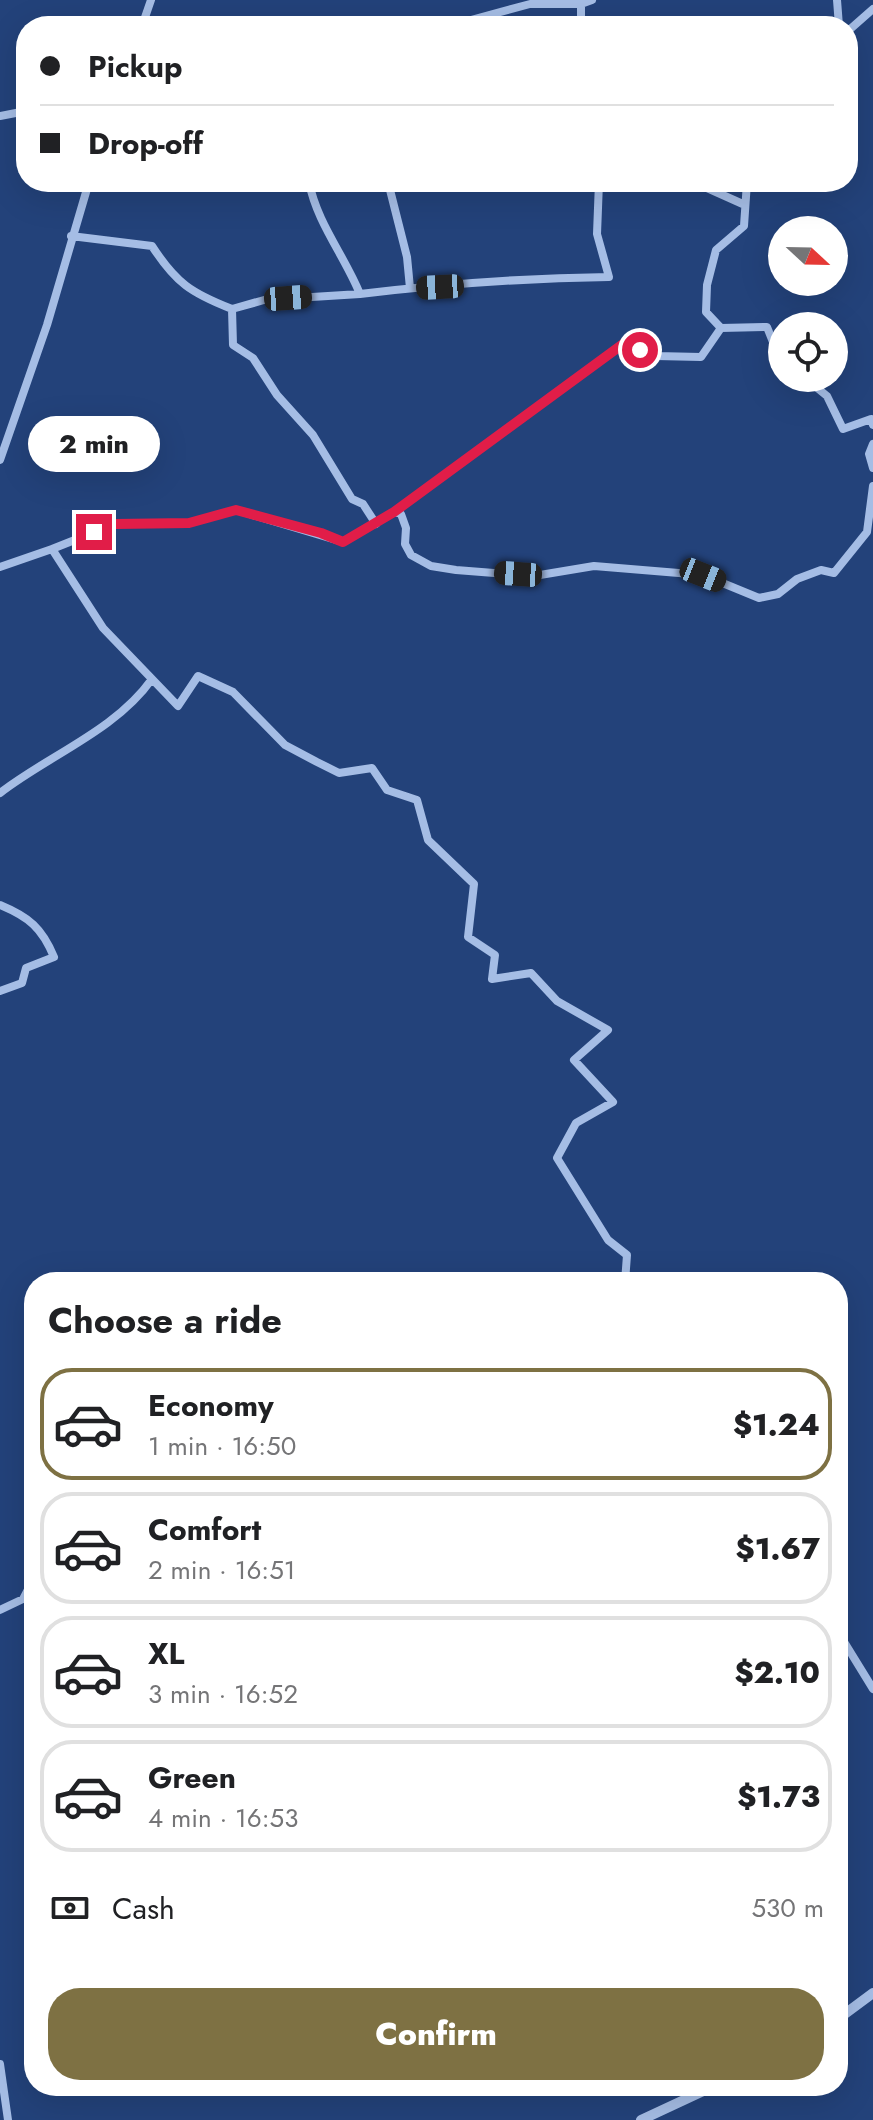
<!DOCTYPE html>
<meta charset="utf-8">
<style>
:root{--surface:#fff;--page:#f6f6f6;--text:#202124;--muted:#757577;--line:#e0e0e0;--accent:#7e7143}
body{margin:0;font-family:Jost,sans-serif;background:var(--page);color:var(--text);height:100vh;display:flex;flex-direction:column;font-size:30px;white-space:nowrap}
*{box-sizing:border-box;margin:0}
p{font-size:26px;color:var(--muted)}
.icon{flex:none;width:44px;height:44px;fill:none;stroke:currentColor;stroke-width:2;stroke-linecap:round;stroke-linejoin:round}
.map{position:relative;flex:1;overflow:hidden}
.drawer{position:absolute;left:24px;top:1272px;width:824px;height:824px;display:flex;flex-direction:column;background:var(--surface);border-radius:32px;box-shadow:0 8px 32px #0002}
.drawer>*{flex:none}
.top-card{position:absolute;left:16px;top:16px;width:842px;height:176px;border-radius:32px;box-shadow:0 8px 32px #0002;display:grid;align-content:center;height:176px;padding:0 24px;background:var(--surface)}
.needle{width:52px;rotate:112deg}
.controls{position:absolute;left:768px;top:216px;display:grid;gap:16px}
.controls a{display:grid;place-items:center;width:80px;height:80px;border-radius:50%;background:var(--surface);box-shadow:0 8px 32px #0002;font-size:40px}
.end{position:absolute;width:36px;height:36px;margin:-18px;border:10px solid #e11d48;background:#fff;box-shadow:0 0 0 4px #fff}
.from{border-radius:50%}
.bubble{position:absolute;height:56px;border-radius:28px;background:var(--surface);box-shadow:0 8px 32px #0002;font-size:26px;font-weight:800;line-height:56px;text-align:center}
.car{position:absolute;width:24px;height:48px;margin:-24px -12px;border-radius:10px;box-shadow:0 0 6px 2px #0007;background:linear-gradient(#222 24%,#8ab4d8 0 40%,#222 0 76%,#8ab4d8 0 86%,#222 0)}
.top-card b{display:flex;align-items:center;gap:28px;height:76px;font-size:30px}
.top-card b+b{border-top:2px solid var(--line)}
.top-card i{width:20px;height:20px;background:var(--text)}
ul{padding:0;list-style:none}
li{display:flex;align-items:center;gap:24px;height:112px;margin:0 16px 12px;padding:0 8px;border:4px solid var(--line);border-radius:32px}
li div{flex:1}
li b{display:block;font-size:30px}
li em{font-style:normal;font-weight:800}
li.current{border-color:var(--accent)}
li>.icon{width:72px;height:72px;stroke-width:1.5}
h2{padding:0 24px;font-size:36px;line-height:96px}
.pay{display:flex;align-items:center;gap:20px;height:88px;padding:0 24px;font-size:30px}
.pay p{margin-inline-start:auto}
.action{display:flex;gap:16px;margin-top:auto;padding:16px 24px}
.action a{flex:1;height:92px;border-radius:32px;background:var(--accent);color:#fff;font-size:32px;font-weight:800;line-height:92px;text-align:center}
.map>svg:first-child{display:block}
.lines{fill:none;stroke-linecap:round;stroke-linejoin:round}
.minor{stroke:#a5bde5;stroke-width:8}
.tertiary{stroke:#a5bde5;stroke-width:10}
.route{stroke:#e11d48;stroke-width:10}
</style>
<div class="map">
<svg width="873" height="2120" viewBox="0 0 873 2120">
<rect width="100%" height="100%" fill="#23427a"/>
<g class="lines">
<path class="minor" d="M837 0 839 26
M581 4V26
M142 26 151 0
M449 26 530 4H581L592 0
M848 31 873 9
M0 116 26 111
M309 182C317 223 344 255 360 294 443 284 526 278 609 277L597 234 599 182
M388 182 407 257 410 288
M707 182V188L745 205
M71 236 152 246C176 283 191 293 232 309
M360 294 264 300 232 309 233 345 253 358 277 395 313 435 352 499 363 504 376 524
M721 328 706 312 707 285 716 250 744 226 747 182
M805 378 827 396 843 429 871 419 873 425
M873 444 869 454 873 468
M0 460 47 325 89 182
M394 512 623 344 656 356 701 357 721 328 767 327 775 347 782 352
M52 549 115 524 189 523 236 510 343 542 394 512 401 514 406 528 405 544 411 555 431 566 456 570 534 576 594 566 703 575 759 598 778 594 797 579 821 570 834 573 867 532 873 486
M0 567 52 549 103 628 178 706 198 676 233 692 285 745 317 762 339 773 372 768 387 790 417 800 428 840 474 884 468 937 495 955 492 979 531 973 557 1001 608 1030 574 1060 613 1102 576 1123 557 1158 608 1240 627 1255 625 1282
M0 793C49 755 115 731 152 679
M0 905C29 917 42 928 54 957L26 968 22 983 0 991
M0 1610 23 1599 34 1578
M838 1632 873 1689
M0 2064 8 2120"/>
<path class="tertiary" d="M838 2019 873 1993
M641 2120 714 2086"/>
</g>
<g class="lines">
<path class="route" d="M94 532 115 524 189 523 236 510 321 533 343 542 394 512 623 344 640 350"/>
</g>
</svg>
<div class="controls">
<a><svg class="needle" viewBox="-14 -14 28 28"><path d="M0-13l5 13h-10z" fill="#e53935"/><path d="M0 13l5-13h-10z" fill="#757577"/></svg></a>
<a><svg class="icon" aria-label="locate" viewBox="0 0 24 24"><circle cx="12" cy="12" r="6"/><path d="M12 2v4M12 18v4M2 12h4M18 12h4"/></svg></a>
</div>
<i class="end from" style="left:640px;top:350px"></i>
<i class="end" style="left:94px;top:532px"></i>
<div class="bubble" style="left:28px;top:416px;width:132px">2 min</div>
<i class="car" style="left:440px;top:287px;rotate:267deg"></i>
<i class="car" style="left:288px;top:298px;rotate:86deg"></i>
<i class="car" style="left:518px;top:574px;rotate:274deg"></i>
<i class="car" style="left:703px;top:575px;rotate:112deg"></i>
<div class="top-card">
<b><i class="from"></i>Pickup</b>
<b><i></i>Drop-off</b>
</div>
<section class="drawer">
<h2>Choose a ride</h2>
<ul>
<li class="current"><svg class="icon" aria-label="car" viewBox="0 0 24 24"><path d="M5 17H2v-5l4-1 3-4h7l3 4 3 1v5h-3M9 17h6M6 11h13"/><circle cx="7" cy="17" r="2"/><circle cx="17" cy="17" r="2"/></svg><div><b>Economy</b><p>1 min · 16:50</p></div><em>$1.24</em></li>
<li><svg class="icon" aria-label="car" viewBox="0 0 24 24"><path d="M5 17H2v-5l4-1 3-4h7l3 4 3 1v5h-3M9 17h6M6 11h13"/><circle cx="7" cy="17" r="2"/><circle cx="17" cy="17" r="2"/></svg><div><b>Comfort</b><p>2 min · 16:51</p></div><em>$1.67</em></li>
<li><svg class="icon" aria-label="car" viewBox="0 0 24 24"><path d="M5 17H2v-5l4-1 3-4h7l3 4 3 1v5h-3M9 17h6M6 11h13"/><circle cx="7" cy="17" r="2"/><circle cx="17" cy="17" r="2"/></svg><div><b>XL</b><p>3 min · 16:52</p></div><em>$2.10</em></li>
<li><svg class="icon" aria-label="car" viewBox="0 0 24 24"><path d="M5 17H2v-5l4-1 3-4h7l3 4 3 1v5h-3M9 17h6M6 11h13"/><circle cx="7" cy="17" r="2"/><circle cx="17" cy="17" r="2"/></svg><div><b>Green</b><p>4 min · 16:53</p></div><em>$1.73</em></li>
</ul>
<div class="pay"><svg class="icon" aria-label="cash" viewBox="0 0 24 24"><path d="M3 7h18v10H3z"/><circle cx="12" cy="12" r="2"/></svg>Cash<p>530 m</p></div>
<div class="action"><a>Confirm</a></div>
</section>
</div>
